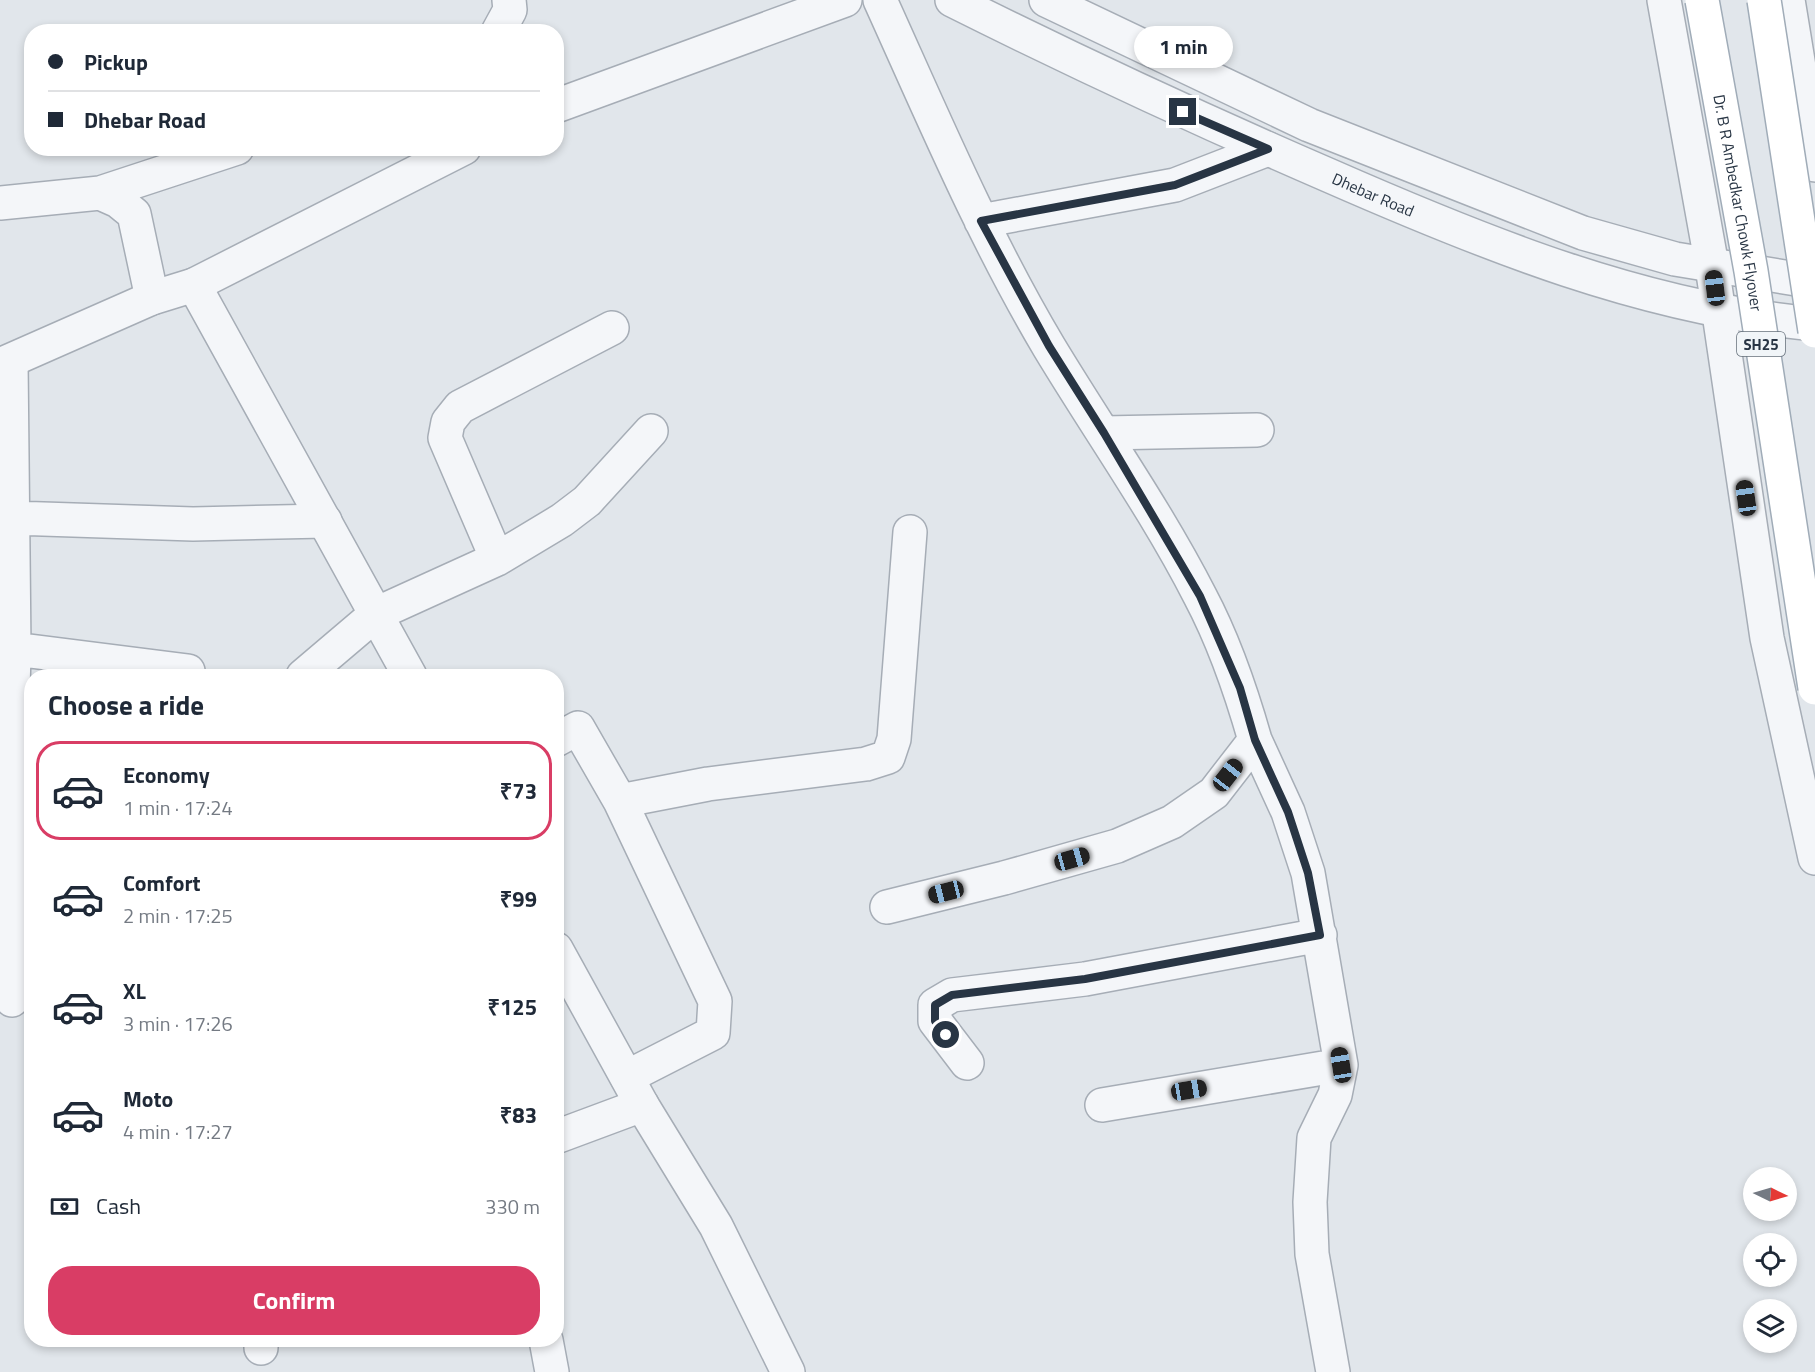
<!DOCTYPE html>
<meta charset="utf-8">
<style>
:root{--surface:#fff;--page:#f2f2f3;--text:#1f2937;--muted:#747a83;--line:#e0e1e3;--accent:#d93d65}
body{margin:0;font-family:"Titillium Web",sans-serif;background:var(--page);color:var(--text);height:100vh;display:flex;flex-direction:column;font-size:22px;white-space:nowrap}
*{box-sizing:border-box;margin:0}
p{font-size:20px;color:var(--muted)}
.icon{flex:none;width:33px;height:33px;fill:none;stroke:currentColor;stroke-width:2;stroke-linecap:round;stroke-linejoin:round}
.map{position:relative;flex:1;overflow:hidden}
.details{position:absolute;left:24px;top:669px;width:540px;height:678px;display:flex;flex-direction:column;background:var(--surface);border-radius:24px;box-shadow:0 3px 9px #0003}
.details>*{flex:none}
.guide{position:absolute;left:24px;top:24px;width:540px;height:132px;border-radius:24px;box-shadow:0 3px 9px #0003;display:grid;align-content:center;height:132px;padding:0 24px;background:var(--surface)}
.needle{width:39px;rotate:95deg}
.buttons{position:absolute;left:1743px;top:1167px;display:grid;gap:12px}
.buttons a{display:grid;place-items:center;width:54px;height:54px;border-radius:50%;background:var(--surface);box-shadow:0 3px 9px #0003;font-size:30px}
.end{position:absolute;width:27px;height:27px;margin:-14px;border:8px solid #283544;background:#fff;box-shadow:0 0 0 3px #fff}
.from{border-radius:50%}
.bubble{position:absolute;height:42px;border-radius:21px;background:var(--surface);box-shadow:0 3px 9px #0003;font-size:20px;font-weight:700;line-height:42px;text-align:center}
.car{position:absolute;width:18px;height:36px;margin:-18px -9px;border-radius:8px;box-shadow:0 0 4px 2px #0007;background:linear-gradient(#222 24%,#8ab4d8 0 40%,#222 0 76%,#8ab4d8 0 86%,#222 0)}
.guide b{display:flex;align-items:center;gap:21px;height:57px;font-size:22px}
.guide b+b{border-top:2px solid var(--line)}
.guide i{width:15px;height:15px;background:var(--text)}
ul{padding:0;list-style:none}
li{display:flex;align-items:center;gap:18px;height:99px;margin:0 12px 9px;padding:0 12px;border:3px solid transparent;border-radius:24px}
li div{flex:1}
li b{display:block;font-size:22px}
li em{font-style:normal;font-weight:700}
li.selected{border-color:var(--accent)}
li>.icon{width:54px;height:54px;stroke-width:1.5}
h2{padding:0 24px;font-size:27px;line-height:72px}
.pay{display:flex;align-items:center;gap:15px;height:66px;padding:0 24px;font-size:22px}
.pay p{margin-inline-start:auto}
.action{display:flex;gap:12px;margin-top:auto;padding:12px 24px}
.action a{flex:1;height:69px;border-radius:24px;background:var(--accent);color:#fff;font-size:24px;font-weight:700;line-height:69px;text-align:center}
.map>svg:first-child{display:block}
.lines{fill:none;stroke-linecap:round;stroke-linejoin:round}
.minor-casing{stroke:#a6adb6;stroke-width:36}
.tertiary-casing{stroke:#a6adb6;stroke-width:36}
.minor{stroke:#f4f6f9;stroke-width:33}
.tertiary{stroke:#f4f6f9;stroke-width:33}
.primary-bridge-casing{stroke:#a0acb8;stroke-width:36;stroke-linecap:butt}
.primary-bridge{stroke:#fff;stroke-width:33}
.route{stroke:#283544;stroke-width:8}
.labels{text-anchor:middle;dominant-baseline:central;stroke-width:4.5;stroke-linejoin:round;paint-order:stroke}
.shield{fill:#f1f5f8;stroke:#646f7a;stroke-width:1.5}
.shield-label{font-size:15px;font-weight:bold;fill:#283544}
.street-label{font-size:16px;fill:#283544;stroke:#f1f5f8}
</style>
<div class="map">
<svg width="1815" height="1372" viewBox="0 0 1815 1372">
<rect width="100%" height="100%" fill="#e1e6eb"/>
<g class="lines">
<defs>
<path id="minor" d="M880 0C933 117 983 236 1049 347 1099 430 1156 510 1200 596 1224 641 1241 691 1255 740L1214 793 1172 822 1117 846 1004 878 887 907
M498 32 510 10 509 0
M100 193 237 148
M0 203 100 193 118 201 134 214 152 298
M981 221 1175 185 1268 149
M11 361 14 649 8 914 12 1000
M1104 433 1257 430
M13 518 193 524 325 521
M497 559 445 438 448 422 460 407 612 328
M14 649 188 671
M303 676 376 614 497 559 562 520 587 501 651 431
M556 740 578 728 620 801 715 1001 713 1033 627 1077
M1255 740 1288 812 1308 873 1341 1065 1335 1095 1314 1138 1310 1202 1312 1254 1333 1372
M620 801 708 784 866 764 888 757 894 739 910 532
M967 1063 935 1021V1005L952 995 1085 979 1320 935
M1102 1105 1341 1065
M556 1137 642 1105
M261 1340V1348
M546 1340 552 1372"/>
<g id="tertiary">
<path id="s1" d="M952 0C1076 62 1201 120 1328 175 1483 243 1645 309 1815 324"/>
<path d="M1046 0 1309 125 1583 233 1675 259 1815 282"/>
<path d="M1664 0 1712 266 1767 638 1815 858"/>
<path d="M1788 0 1815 165"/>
<path d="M556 106 845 0"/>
<path d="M194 285 410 676"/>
<path d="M0 365 152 298 194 285 464 148"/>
<path d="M556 949 642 1105 716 1226 788 1372"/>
</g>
</defs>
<use href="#minor" class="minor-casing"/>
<use href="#tertiary" class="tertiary-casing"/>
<use href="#minor" class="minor"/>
<use href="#tertiary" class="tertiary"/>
<defs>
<g id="primary-bridge">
<path id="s2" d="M1702 0 1751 271 1815 688"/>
<path d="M1764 0 1815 331"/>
</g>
</defs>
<use href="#primary-bridge" class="primary-bridge-casing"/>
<use href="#primary-bridge" class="primary-bridge"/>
</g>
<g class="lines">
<path class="route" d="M946 1035 935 1021V1005L952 995 1085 979 1320 935 1308 873 1288 812 1255 740 1240 688 1200 596 1104 433 1049 346 981 221 1175 185 1268 149 1183 112"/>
</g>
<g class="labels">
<rect class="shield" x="1737" y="332" width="48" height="24" rx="4.5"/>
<g class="shield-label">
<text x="1761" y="344">SH25</text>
</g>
<g class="street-label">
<text stroke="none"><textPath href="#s1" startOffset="464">Dhebar Road</textPath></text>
<text stroke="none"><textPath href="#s2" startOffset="206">Dr. B R Ambedkar Chowk Flyover</textPath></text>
</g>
</g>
</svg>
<div class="buttons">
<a><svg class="needle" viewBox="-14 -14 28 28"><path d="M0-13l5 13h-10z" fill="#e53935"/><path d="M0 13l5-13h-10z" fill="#747a83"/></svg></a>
<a><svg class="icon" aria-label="locate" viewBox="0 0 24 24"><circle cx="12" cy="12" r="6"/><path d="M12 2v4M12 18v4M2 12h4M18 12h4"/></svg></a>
<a><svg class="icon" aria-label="layers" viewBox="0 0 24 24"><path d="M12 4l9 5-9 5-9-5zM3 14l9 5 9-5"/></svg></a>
</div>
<i class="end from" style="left:946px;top:1035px"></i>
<i class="end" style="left:1183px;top:112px"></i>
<div class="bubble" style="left:1134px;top:26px;width:99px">1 min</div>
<i class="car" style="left:1715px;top:288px;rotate:353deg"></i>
<i class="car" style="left:1746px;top:498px;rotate:352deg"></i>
<i class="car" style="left:1228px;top:775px;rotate:38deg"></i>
<i class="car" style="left:1072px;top:859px;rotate:74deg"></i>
<i class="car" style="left:946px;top:892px;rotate:256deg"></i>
<i class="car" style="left:1341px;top:1065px;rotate:351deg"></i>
<i class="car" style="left:1189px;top:1090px;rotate:81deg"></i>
<div class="guide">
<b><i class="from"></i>Pickup</b>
<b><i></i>Dhebar Road</b>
</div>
<section class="details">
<h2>Choose a ride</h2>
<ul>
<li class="selected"><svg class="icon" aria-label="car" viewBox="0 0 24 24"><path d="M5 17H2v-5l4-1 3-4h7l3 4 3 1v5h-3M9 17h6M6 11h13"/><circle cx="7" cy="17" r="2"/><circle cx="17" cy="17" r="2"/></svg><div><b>Economy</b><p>1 min · 17:24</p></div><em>₹73</em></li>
<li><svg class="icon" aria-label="car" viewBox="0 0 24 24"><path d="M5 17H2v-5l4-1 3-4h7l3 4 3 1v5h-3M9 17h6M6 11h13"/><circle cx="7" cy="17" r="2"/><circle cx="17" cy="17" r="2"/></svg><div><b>Comfort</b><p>2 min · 17:25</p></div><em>₹99</em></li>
<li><svg class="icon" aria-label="car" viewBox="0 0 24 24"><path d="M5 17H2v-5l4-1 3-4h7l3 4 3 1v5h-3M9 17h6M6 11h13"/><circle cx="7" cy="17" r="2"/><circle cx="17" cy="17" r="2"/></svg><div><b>XL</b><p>3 min · 17:26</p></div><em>₹125</em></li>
<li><svg class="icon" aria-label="car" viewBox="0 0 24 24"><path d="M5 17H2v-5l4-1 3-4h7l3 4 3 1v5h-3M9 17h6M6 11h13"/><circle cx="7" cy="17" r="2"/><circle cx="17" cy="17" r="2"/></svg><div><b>Moto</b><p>4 min · 17:27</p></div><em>₹83</em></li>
</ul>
<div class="pay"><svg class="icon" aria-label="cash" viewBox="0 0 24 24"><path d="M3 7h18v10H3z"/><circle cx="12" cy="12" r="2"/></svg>Cash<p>330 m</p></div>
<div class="action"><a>Confirm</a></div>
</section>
</div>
